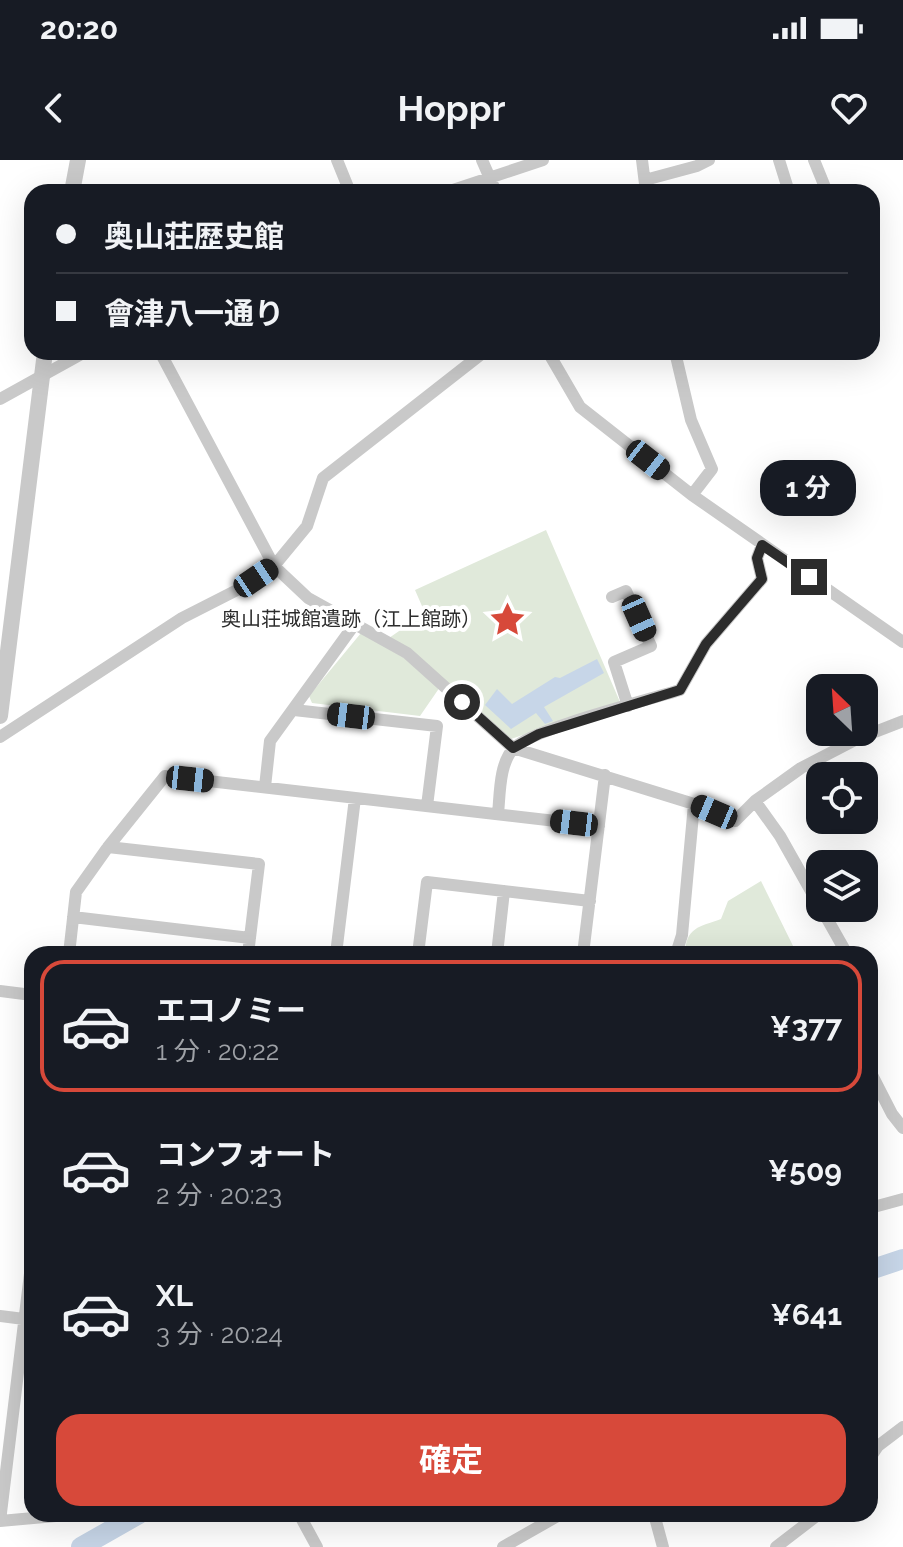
<!DOCTYPE html>
<html lang="ja">
<meta charset="utf-8">
<style>
:root{--surface:#171b24;--page:#20242c;--text:#f1f3f6;--muted:#9ea1a6;--line:#363941;--accent:#d7493a}
body{margin:0;font-family:Raleway,"Noto Sans JP",sans-serif;background:var(--page);color:var(--text);height:100vh;display:flex;flex-direction:column;font-size:30px;white-space:nowrap}
*{box-sizing:border-box;margin:0}
p{font-size:26px;color:var(--muted)}
.icon{flex:none;width:44px;height:44px;fill:none;stroke:currentColor;stroke-width:2;stroke-linecap:round;stroke-linejoin:round}
.map{position:relative;flex:1;overflow:hidden}
.side{position:absolute;left:24px;top:786px;width:854px;height:576px;display:flex;flex-direction:column;background:var(--surface);border-radius:24px;box-shadow:0 8px 32px #0002}
.side>*{flex:none}
.hud{position:absolute;left:24px;top:24px;width:856px;height:176px;border-radius:24px;box-shadow:0 8px 32px #0002;display:grid;align-content:center;height:176px;padding:0 32px;background:var(--surface)}
.needle{width:52px;rotate:335deg}
.fabs{position:absolute;left:806px;top:514px;display:grid;gap:16px}
.fabs a{display:grid;place-items:center;width:72px;height:72px;border-radius:16px;background:var(--surface);box-shadow:0 8px 32px #0002;font-size:40px}
.end{position:absolute;width:36px;height:36px;margin:-18px;border:10px solid #2c2c2c;background:#fff;box-shadow:0 0 0 4px #fff}
.from{border-radius:50%}
.bubble{position:absolute;height:56px;border-radius:24px;background:var(--surface);box-shadow:0 8px 32px #0002;font-size:26px;font-weight:700;line-height:56px;text-align:center}
.car{position:absolute;width:24px;height:48px;margin:-24px -12px;border-radius:10px;box-shadow:0 0 6px 2px #0007;background:linear-gradient(#222 24%,#8ab4d8 0 40%,#222 0 76%,#8ab4d8 0 86%,#222 0)}
.hud b{display:flex;align-items:center;gap:28px;height:76px;font-size:30px}
.hud b+b{border-top:2px solid var(--line)}
.hud i{width:20px;height:20px;background:var(--text)}
ul{padding:14px 0 0;list-style:none}
li{display:flex;align-items:center;gap:24px;height:132px;margin:0 16px 12px;padding:0 16px;border:4px solid transparent;border-radius:24px}
li div{flex:1}
li b{display:block;font-size:30px}
li em{font-style:normal;font-weight:700}
li.current{border-color:var(--accent)}
li>.icon{width:72px;height:72px;stroke-width:1.5}
.primary-button{display:flex;gap:16px;margin-top:auto;padding:16px 32px}
.primary-button a{flex:1;height:92px;border-radius:24px;background:var(--accent);color:#fff;font-size:32px;font-weight:700;line-height:92px;text-align:center}
.status{display:flex;justify-content:space-between;align-items:center;height:56px;padding:0 40px;background:var(--surface);direction:ltr}
.status svg{height:22px;fill:currentColor}
header{display:flex;justify-content:space-between;align-items:center;height:104px;padding:0 32px;background:var(--surface);font-size:36px;font-weight:700}
.map>svg:first-child{display:block}
.green{fill:#e0e9da}
.water{fill:#c7d6e8}
.lines{fill:none;stroke-linecap:round;stroke-linejoin:round}
.river{stroke:#c7d6e8;stroke-width:20}
.minor{stroke:#c9c9c9;stroke-width:12}
.tertiary{stroke:#c9c9c9;stroke-width:16}
.route{stroke:#2c2c2c;stroke-width:10}
.labels{text-anchor:middle;dominant-baseline:central;stroke-width:8;stroke-linejoin:round;paint-order:stroke}
.poi-label{font-size:20px;fill:#2c2c2c;stroke:#fff;text-anchor:end}
</style>
<div class="status"><b>20:20</b><svg viewBox="0 0 49 12"><path d="M0 12V9h3v3zM5 12V6h3v6zM10 12V3h3v9zM15 12V0h3v12zM26 1h20v11H26zM47 4h2v5h-2z"/></svg></div>
<header><svg class="icon" aria-label="back" viewBox="0 0 24 24"><path d="M15 5l-7 7 7 7"/></svg>Hoppr<svg class="icon" aria-label="heart" viewBox="0 0 24 24"><path d="M12 20l-8-8c-3-5 5-10 8-4 3-6 11-1 8 4z"/></svg></header>
<div class="map">
<svg width="903" height="1387" viewBox="0 0 903 1387">
<rect width="100%" height="100%" fill="#fff"/>
<path class="green" d="M546 370 620 542 511 579 389 478 425 453 415 430Z
M361 473 408 500 440 527 420 556 312 543 309 536Z
M761 721 797 794H685C686 767 699 767 721 759L728 741Z"/>
<path class="water" d="M597 499 604 513 544 547 553 561 545 564 536 553 511 569 485 545 497 529 512 544 555 517 560 518Z"/>
<g class="lines">
<path class="river" d="M870 1110 903 1099
M81 1387 139 1354"/>
<path class="minor" d="M337 0 350 32
M482 0 496 32
M642 0 646 32
M779 0 789 32
M814 0 827 32
M645 20 697 6 709 0
M447 32 543 0
M160 192 274 406 308 438 407 493 513 588 694 644 735 661 755 641 780 676 820 747
M548 192 580 247 692 335 903 482
M675 192 691 260 712 309 692 335
M0 239 85 192
M612 437 626 431 651 486 614 502 628 546
M294 550 437 566 427 646
M0 577 182 458 239 429 274 406 307 366 323 318 484 192
M265 627 270 581 354 465
M755 641 801 608 857 579 903 561
M498 654C500 635 499 603 514 588 532 569 648 540 680 530L706 484 762 419 757 398 762 385
M108 687 259 704 248 794
M821 748 847 794
M73 757 250 778
M69 794 76 732 108 687 165 616 599 666
M336 794 355 638
M418 794 427 722 590 741
M497 794 504 731
M583 794 605 615
M676 794 682 775 694 644
M0 831 32 835
M870 911 892 954 903 968
M870 1048 903 1039
M0 1156 32 1160
M870 1298 878 1286 903 1267
M299 1354 317 1387
M654 1354 663 1387
M0 1361 32 1097
M0 1361 78 1354
M503 1387 561 1354
M776 1387 819 1354"/>
<path class="tertiary" d="M72 32 78 0
M0 556 45 192"/>
</g>
<g class="lines">
<path class="route" d="M462 542 513 588 539 574 680 530 706 484 762 419 757 398 762 385 809 417"/>
</g>
<defs>
<symbol id="sight-bare" viewBox="-9 -9 18 18"><path d="M0-6L1.8-2.2L6-1.7L2.9 1.2L3.7 5.4L0 3.3L-3.7 5.4L-2.9 1.2L-6-1.7L-1.8-2.2Z" fill="#d7493a" stroke="#fff" stroke-width="2.5" paint-order="stroke"/></symbol>
</defs>
<g fill-rule="evenodd">
<use href="#sight-bare" x="482" y="434" width="51" height="51"/>
</g>
<g class="labels">
<g class="poi-label">
<text x="481" y="459">奥山荘城館遺跡（江上館跡）</text>
</g>
</g>
</svg>
<div class="fabs">
<a><svg class="needle" viewBox="-14 -14 28 28"><path d="M0-13l5 13h-10z" fill="#e53935"/><path d="M0 13l5-13h-10z" fill="#9ea1a6"/></svg></a>
<a><svg class="icon" aria-label="locate" viewBox="0 0 24 24"><circle cx="12" cy="12" r="6"/><path d="M12 2v4M12 18v4M2 12h4M18 12h4"/></svg></a>
<a><svg class="icon" aria-label="layers" viewBox="0 0 24 24"><path d="M12 4l9 5-9 5-9-5zM3 14l9 5 9-5"/></svg></a>
</div>
<i class="end from" style="left:462px;top:542px"></i>
<i class="end" style="left:809px;top:417px"></i>
<div class="bubble" style="left:760px;top:300px;width:96px">1 分</div>
<i class="car" style="left:648px;top:300px;rotate:128deg"></i>
<i class="car" style="left:256px;top:418px;rotate:56deg"></i>
<i class="car" style="left:639px;top:458px;rotate:156deg"></i>
<i class="car" style="left:351px;top:556px;rotate:277deg"></i>
<i class="car" style="left:190px;top:619px;rotate:96deg"></i>
<i class="car" style="left:714px;top:652px;rotate:293deg"></i>
<i class="car" style="left:574px;top:663px;rotate:277deg"></i>
<div class="hud">
<b><i class="from"></i>奥山荘歴史館</b>
<b><i></i>會津八一通り</b>
</div>
<section class="side">
<ul>
<li class="current"><svg class="icon" aria-label="car" viewBox="0 0 24 24"><path d="M5 17H2v-5l4-1 3-4h7l3 4 3 1v5h-3M9 17h6M6 11h13"/><circle cx="7" cy="17" r="2"/><circle cx="17" cy="17" r="2"/></svg><div><b>エコノミー</b><p>1 分 · 20:22</p></div><em>¥377</em></li>
<li><svg class="icon" aria-label="car" viewBox="0 0 24 24"><path d="M5 17H2v-5l4-1 3-4h7l3 4 3 1v5h-3M9 17h6M6 11h13"/><circle cx="7" cy="17" r="2"/><circle cx="17" cy="17" r="2"/></svg><div><b>コンフォート</b><p>2 分 · 20:23</p></div><em>¥509</em></li>
<li><svg class="icon" aria-label="car" viewBox="0 0 24 24"><path d="M5 17H2v-5l4-1 3-4h7l3 4 3 1v5h-3M9 17h6M6 11h13"/><circle cx="7" cy="17" r="2"/><circle cx="17" cy="17" r="2"/></svg><div><b>XL</b><p>3 分 · 20:24</p></div><em>¥641</em></li>
</ul>
<div class="primary-button"><a>確定</a></div>
</section>
</div>
